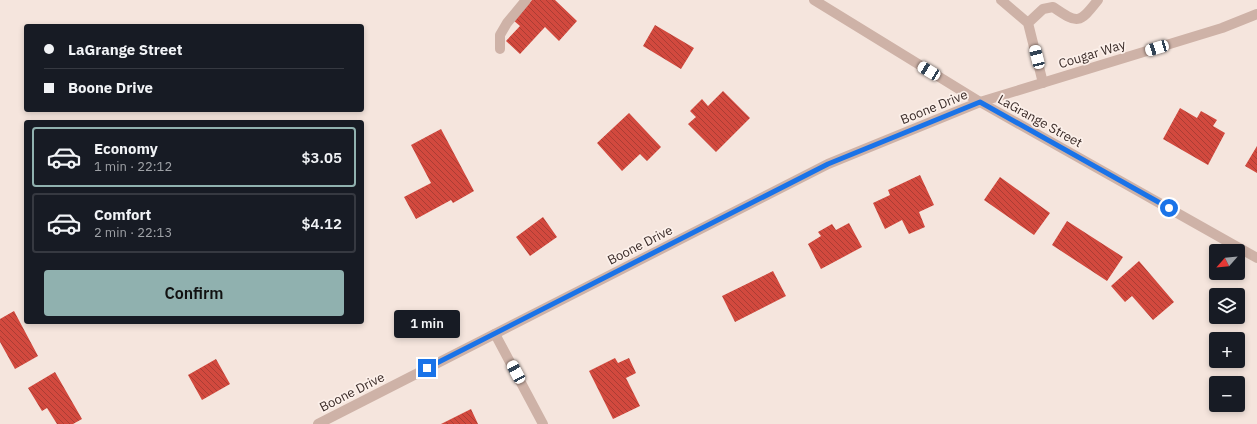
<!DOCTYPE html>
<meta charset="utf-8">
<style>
:root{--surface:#171b24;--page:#242831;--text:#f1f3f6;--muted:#9ea1a6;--line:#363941;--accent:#90b1af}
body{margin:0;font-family:"IBM Plex Sans",sans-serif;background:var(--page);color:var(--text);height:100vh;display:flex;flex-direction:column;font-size:15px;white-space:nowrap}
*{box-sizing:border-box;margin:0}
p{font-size:13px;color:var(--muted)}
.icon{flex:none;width:22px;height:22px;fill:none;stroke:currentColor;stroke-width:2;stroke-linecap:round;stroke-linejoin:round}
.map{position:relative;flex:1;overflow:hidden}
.sheet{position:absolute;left:24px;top:120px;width:340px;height:204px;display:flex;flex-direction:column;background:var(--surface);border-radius:4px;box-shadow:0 2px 6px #0003}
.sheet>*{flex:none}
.guide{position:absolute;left:24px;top:24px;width:340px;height:88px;border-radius:4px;box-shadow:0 2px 6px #0003;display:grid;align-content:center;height:88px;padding:0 20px;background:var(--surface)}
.needle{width:26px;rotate:243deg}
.tools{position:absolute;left:1209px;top:244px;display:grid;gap:8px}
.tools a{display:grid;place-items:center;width:36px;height:36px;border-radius:4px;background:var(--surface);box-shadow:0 2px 6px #0003;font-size:20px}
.end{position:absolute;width:18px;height:18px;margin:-9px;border:5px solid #1a73e8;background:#fff;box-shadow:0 0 0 2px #fff}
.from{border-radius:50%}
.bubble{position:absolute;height:28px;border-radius:4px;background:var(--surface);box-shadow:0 2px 6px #0003;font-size:13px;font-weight:600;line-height:28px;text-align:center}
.car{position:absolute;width:12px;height:24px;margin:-12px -6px;border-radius:5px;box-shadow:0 0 3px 1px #0007;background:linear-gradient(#fff 24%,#345 0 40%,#fff 0 76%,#345 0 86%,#fff 0)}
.guide b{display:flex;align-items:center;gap:14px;height:38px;font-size:15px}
.guide b+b{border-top:1px solid var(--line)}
.guide i{width:10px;height:10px;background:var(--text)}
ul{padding:7px 0 0;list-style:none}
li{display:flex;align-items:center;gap:12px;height:60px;margin:0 8px 6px;padding:0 12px;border:2px solid var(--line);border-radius:4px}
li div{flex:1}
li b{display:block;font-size:15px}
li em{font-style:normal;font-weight:600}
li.on{border-color:var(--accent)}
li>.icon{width:36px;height:36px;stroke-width:1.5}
.primary-button{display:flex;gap:8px;margin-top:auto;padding:8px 20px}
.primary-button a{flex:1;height:46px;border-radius:4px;background:var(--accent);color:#111;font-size:16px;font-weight:600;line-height:46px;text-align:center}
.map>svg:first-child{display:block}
.building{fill:url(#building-back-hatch)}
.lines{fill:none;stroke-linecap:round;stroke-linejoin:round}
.service{stroke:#ceb2a7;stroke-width:10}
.minor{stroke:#ceb2a7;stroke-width:10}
.tertiary{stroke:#ceb2a7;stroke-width:10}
.route{stroke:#1a73e8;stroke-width:5}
.labels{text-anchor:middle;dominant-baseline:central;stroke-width:3.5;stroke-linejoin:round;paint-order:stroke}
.street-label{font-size:13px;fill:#3a2b28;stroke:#fcf0ea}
</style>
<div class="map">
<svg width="1257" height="424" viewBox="0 0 1257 424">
<defs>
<pattern id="building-back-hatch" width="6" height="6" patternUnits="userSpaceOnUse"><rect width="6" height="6" fill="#d2493e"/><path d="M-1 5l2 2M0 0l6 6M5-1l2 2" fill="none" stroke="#ab3d34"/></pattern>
</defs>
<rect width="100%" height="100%" fill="#f5e5dd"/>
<path class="building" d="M532 0H555L577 21 559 41 545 27 520 54 506 41 520 26 513 20Z
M655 25 694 48 681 69 643 46Z
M723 91 750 118 716 152 688 124 696 117 690 111 702 99 708 106Z
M1180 108 1197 118 1201 111 1217 120 1213 126 1225 133 1208 165 1163 139Z
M629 113 661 147 647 161 640 154 622 171 597 143Z
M441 129 474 191 453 203 451 200 416 219 404 197 431 183 411 145Z
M1257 146V173L1245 166Z
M920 175 934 205 919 212 925 227 909 234 902 220 885 229 873 203 890 195 888 190Z
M1000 177 1050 213 1034 235 984 200Z
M543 217 557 237 530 256 516 237Z
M1067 221 1123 257 1107 281 1052 245Z
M849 223 862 247 821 269 808 244 821 236 818 232 832 224 836 230Z
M1139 261 1174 302 1153 320 1132 296 1125 302 1111 286Z
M773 271 786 296 735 322 722 296Z
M14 311 38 356 15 369 0 342V319Z
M615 358 618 363 629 358 636 373 626 378 640 406 613 419 589 371Z
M216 359 230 384 202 400 188 375Z
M55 372 82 419 73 424H57L47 408 42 411 28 388Z
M471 409 478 424H441Z"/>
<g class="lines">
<path class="service" d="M1001 0 1028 23 1043 83
M1028 23 1043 9 1053 7C1078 24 1079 24 1098 0
M500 49V35L507 23 526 0"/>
<path class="minor" d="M980 102 1222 28 1257 14
M495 334 543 424"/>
<path class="tertiary" d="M814 0 980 102 1257 258
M318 424 828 164 980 102"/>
</g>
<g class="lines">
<path class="route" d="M427 368 828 164 980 102 1169 208"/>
</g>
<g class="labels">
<g class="street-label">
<text transform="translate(1092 54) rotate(-17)">Cougar Way</text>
<text transform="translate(934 107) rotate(-22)">Boone Drive</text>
<text transform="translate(1040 121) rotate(29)">LaGrange Street</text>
<text transform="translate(640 245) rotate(-27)">Boone Drive</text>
<text transform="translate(352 392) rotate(-27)">Boone Drive</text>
</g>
</g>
</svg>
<div class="tools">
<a><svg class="needle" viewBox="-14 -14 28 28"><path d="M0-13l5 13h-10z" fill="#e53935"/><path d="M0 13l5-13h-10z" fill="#9ea1a6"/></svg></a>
<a><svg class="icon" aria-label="layers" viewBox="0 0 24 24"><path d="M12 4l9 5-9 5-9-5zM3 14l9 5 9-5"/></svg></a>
<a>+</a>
<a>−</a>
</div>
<i class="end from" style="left:1169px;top:208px"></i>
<i class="end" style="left:427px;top:368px"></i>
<div class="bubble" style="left:394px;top:310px;width:66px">1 min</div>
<i class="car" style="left:1157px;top:48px;rotate:253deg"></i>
<i class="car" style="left:1037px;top:57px;rotate:346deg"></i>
<i class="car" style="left:929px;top:71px;rotate:301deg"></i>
<i class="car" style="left:516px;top:372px;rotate:332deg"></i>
<div class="guide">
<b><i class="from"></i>LaGrange Street</b>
<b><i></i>Boone Drive</b>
</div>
<section class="sheet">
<ul>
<li class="on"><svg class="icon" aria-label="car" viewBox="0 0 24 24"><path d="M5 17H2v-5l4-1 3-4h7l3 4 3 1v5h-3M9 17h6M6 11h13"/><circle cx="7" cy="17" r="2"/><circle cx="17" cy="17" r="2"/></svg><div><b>Economy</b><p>1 min · 22:12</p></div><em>$3.05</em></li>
<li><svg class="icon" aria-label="car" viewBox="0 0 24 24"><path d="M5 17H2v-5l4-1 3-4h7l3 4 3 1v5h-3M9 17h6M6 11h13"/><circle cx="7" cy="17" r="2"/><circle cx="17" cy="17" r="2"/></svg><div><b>Comfort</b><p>2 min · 22:13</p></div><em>$4.12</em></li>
</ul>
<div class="primary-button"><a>Confirm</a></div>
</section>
</div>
